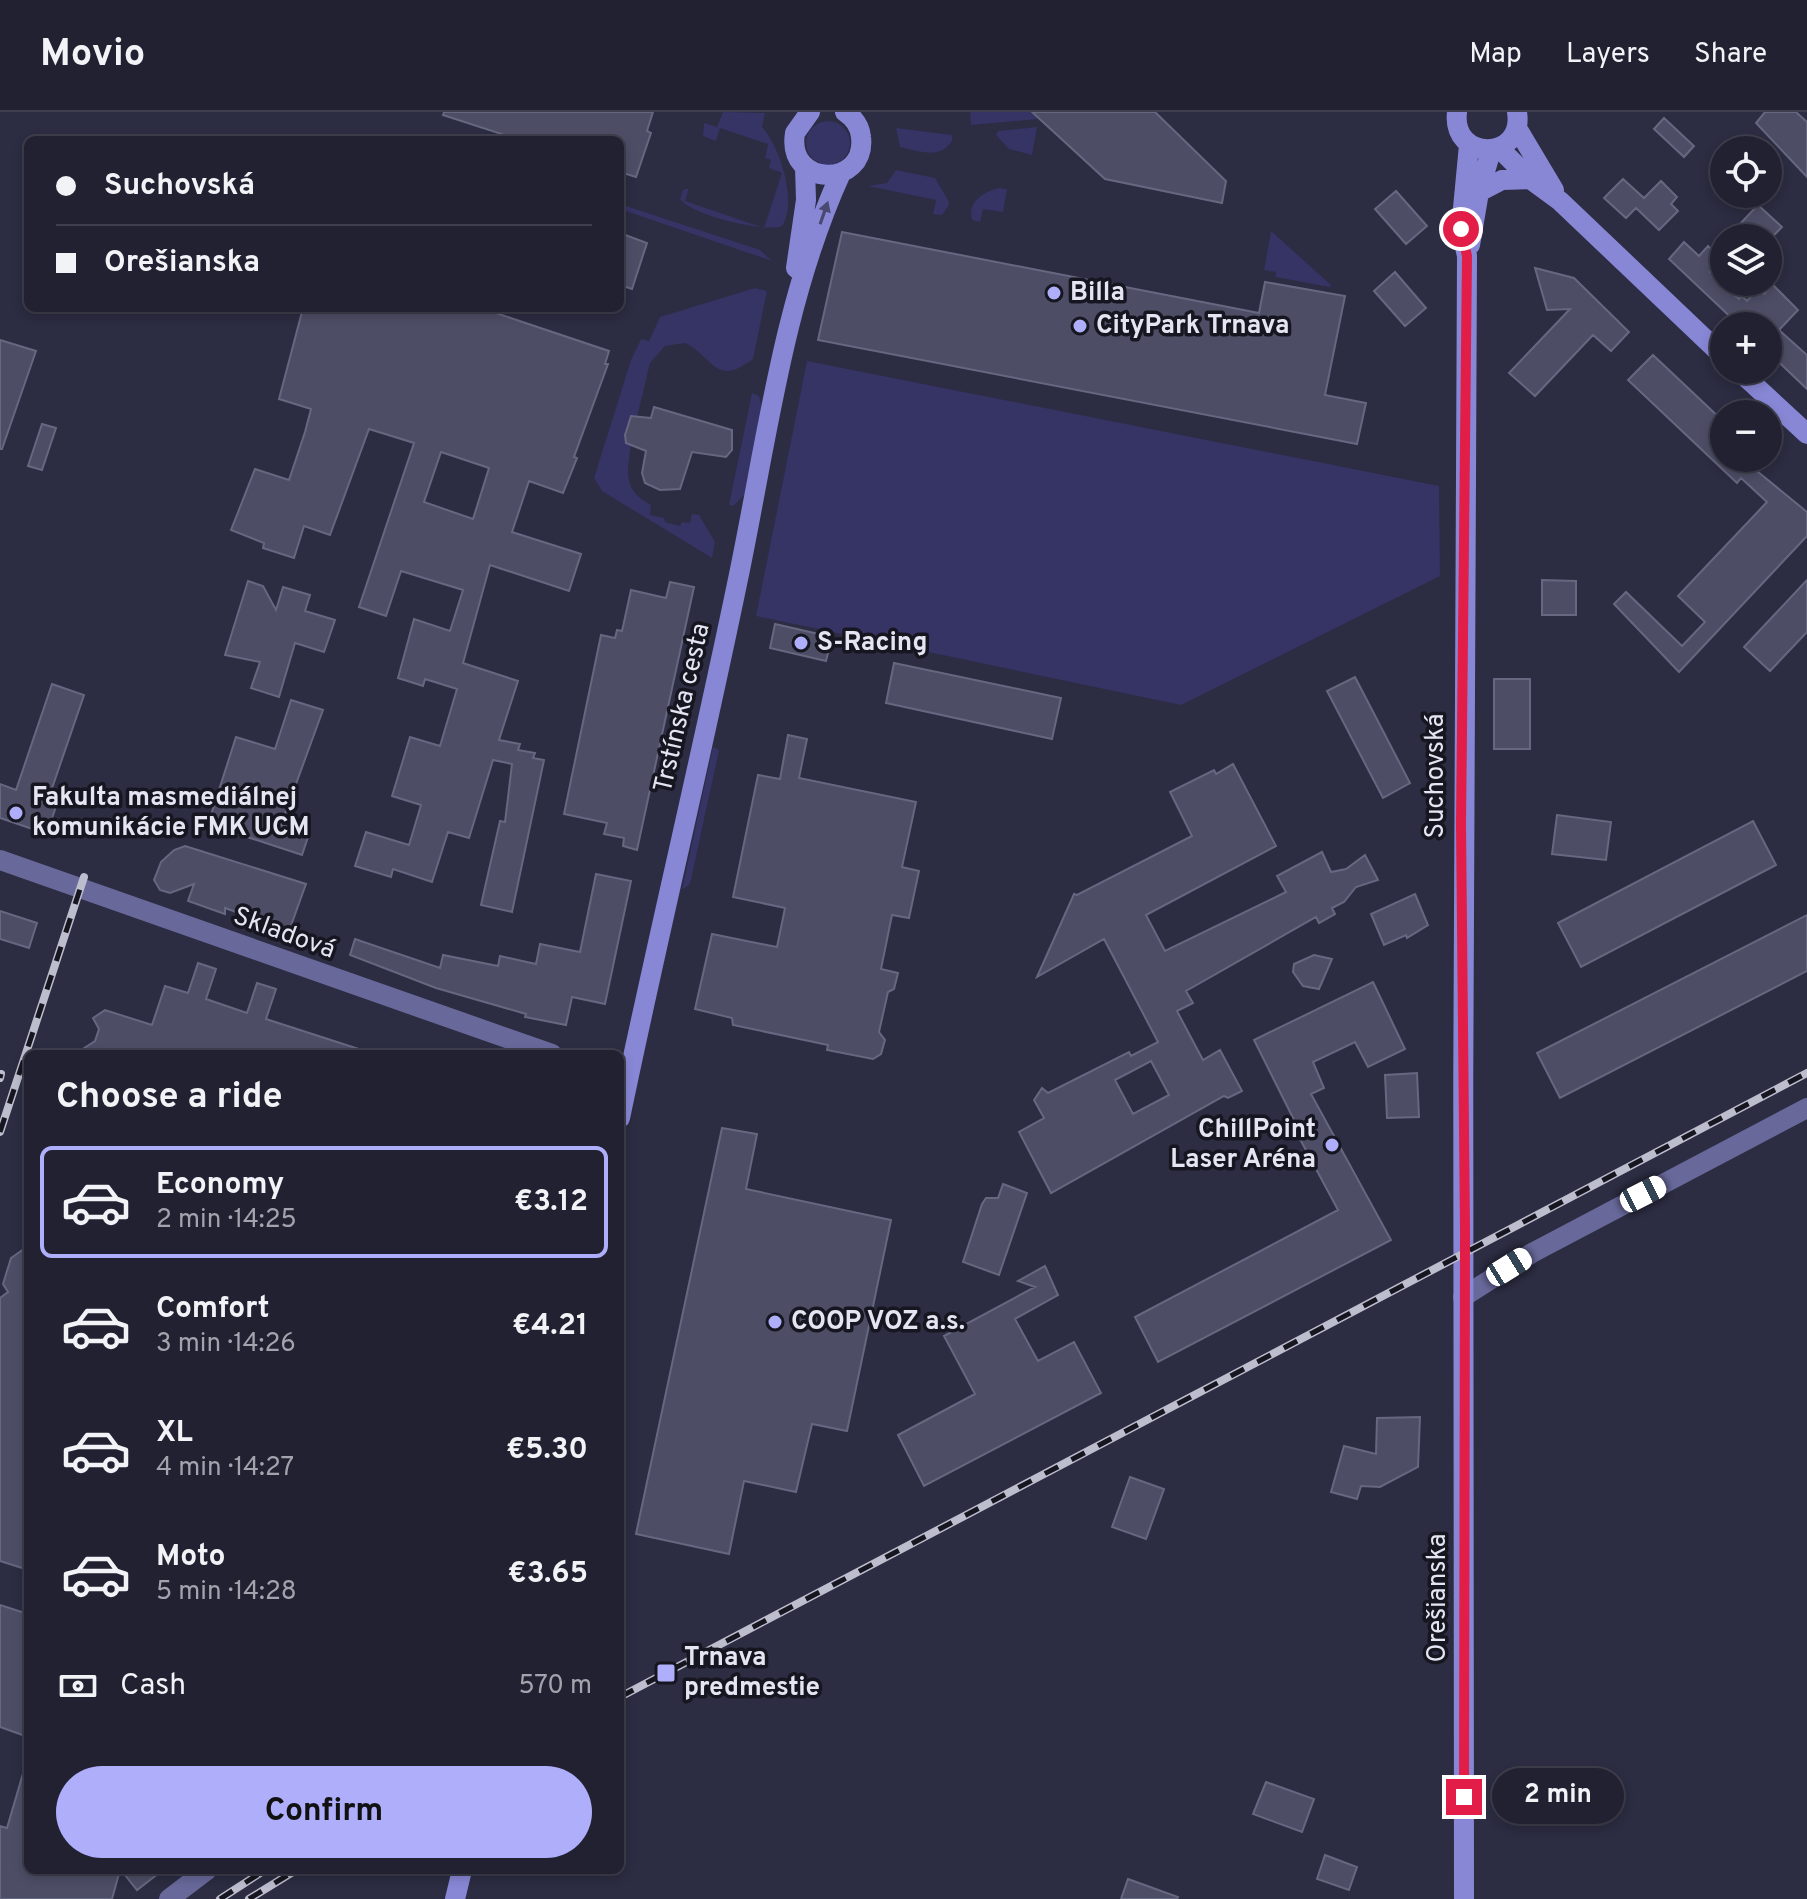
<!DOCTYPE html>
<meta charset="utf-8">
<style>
:root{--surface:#212132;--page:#2d2e3e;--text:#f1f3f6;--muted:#a2a3ac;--line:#3e3e4d;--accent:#aeaefb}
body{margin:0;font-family:Overpass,sans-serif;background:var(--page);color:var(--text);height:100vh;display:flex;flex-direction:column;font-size:30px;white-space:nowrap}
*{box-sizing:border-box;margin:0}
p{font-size:26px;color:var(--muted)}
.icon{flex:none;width:44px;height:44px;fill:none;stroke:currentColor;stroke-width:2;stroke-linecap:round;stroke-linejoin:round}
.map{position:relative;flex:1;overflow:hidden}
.sheet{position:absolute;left:24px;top:938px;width:600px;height:824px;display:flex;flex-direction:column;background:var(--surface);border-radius:12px;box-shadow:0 4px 12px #0003,0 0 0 2px var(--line)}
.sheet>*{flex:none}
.hud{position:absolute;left:24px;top:24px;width:600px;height:176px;border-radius:12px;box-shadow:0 4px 12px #0003,0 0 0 2px var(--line);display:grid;align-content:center;height:176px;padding:0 32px;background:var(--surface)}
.controls{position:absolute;left:1710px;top:24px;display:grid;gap:16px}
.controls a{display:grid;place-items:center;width:72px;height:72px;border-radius:50%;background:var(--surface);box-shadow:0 4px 12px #0003,0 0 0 2px var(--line);font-size:40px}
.end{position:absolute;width:36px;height:36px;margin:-18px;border:10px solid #e11d48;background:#fff;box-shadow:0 0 0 4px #fff}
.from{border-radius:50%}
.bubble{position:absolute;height:56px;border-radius:28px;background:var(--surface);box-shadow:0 4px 12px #0003,0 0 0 2px var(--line);font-size:26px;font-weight:700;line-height:56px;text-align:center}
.car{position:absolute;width:24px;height:48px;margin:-24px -12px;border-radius:10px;box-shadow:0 0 6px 2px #0007;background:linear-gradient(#fff 24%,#345 0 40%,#fff 0 76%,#345 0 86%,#fff 0)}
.hud b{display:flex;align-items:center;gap:28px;height:76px;font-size:30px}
.hud b+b{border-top:2px solid var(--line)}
.hud i{width:20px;height:20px;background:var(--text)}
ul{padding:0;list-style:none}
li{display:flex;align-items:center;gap:24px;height:112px;margin:0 16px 12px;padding:0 16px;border:4px solid transparent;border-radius:12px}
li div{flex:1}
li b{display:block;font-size:30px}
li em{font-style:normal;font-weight:700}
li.current{border-color:var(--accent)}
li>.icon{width:72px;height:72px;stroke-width:1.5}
h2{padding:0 32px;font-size:36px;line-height:96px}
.pay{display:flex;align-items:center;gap:20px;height:88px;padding:0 32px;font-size:30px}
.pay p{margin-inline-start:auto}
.primary-button{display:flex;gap:16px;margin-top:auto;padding:16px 32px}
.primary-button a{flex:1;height:92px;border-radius:48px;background:var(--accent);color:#111;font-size:32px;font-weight:700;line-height:92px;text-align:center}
header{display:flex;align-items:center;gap:48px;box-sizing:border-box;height:112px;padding:0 40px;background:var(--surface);border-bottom:2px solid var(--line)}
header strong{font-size:38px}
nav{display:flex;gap:44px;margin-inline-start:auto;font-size:28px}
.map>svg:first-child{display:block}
.green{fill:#363365}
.building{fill:#4d4e66;stroke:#666780;stroke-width:2;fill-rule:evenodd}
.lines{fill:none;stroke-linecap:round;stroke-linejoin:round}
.street{stroke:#68689a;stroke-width:20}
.secondary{stroke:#8887d6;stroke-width:20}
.rail-casing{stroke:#bcbdcd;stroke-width:8}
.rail{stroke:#161620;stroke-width:5;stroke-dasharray:15;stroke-linecap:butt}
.oneway{fill:#494972}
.route{stroke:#e11d48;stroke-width:10}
.poi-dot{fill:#aeaefb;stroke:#161620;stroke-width:3}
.labels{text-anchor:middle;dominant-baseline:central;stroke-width:7;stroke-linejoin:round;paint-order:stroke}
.poi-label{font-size:26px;font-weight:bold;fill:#e4e5f3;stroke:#161620;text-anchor:start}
.street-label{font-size:26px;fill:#e4e5f3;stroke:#161620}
</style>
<header>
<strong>Movio</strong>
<nav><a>Map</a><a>Layers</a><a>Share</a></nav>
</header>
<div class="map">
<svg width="1807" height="1787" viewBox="0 0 1807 1787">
<rect width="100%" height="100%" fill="#2c2c42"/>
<path class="green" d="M723 0 765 1 762 15C780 34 798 91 782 114 764 121 691 103 680 87L683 78 689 76 685 89 764 116 782 61 769 56 771 48 765 46 768 32 720 16 716 29 703 24 704 11 717 15Z
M970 0H1030L1038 7 971 13Z
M806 31a22 22 0 1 1 44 0a22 22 0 1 1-44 0Z
M1037 15 1032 43 1009 37 996 23 998 19Z
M896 16 952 23V29C940 48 919 39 900 35Z
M896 58 935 66 948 88 949 93 942 103 933 102 936 88 868 74 887 71Z
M999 76 1007 77 1003 100 983 97 980 110 972 108C967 90 983 80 999 76Z
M620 92 760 138 772 149 620 97Z
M1271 119 1331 173 1330 175 1276 165V160L1264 158Z
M755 176 767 179 753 247C715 276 714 245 685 231L665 234 650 251 637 305H631L626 315V331L631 332C627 361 623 378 651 393L650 403 664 406 665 410 680 414 682 410 690 411 692 402 699 403 715 430 712 446 602 379 594 366 631 248 641 227 649 229 660 205Z
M807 249 1439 374 1440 464 1181 593 756 504Z
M752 281 759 284 762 296 744 383 733 394 729 393Z
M713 635 719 638 690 772 682 778Z"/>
<path class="building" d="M444 0H653L647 19 651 21 636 65 620 60V28H520L443 3Z
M1032 0H1155L1226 69 1222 91 1105 67Z
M1765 0H1796L1807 10V65L1756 11Z
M1664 6 1694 34 1684 45 1654 17Z
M1623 67 1644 86 1661 69 1677 85 1671 92 1678 99 1659 118 1636 96 1626 106 1604 86Z
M1396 79 1427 114 1406 132 1375 97Z
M1758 93 1782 115 1771 126H1753L1739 113Z
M842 120 1259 201 1265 170 1345 184 1325 283 1366 291 1357 332 818 228Z
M620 121 647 131 632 177 620 173Z
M1684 130 1699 144 1708 134 1718 144 1710 153 1714 156 1710 160 1739 187 1742 184 1747 189 1758 177 1764 182 1773 173 1798 198 1779 218 1807 243V277L1768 240V214H1740L1669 147Z
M1535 156 1574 166 1629 220 1611 239 1593 223 1535 284 1509 261 1570 197 1547 198Z
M1395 160 1426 196 1405 214 1374 179Z
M303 196H481L609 239 605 252H608L574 345 577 346 563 381 529 369 512 420 581 442 569 479 490 453 463 551 518 569 499 628 520 632 518 638 535 641 533 646 544 648 512 800 481 793 500 709 505 710 512 652 493 648 469 726 448 720 432 770 393 757 391 765 355 754 366 720 409 733 421 693 392 684 410 625 440 634 457 577 425 567 423 574 398 566 414 507 450 519 463 478 401 459 386 504 359 495 414 331 369 317 330 423 304 414 294 446 263 436 264 431 231 418 255 357 289 368 305 320 311 297 279 287ZM441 340 489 356 473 407 424 390Z
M0 228 36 239 2 337H0Z
M1653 243 1724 310V346H1760L1752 355 1807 400V424L1679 560 1614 492 1626 480 1682 534 1705 510 1678 484 1767 390 1741 366 1737 371 1628 268Z
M654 295 732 318V338L726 345 692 340 680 377 660 378 645 371 642 361 646 339 626 331 625 323 631 304 651 306Z
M42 312 56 316 42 358 28 354Z
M1542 468 1576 469V503H1542Z
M1807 468V520L1770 559 1744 535Z
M248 469 263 474 276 498 283 475 310 483 305 499 335 508 324 540 295 531 279 585 251 576 260 550 225 543Z
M670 470 694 475 637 738 623 734 624 726 604 722 607 711 564 702 601 523 615 526 617 518 622 519 631 478 666 486Z
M775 512 832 525 826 549 770 536Z
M894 551 1061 586 1052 627 886 591Z
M1355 565 1410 671 1383 686 1327 579Z
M1494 567H1530V637H1494Z
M52 572 84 583 48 688 57 691 47 722 0 706V672L16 678Z
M291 588 323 598 281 713 309 722 302 743 208 712 236 625 275 637Z
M788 623 807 627 799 666 916 690 902 755 919 759 909 806 892 803 881 857 898 861 894 877 888 880 879 920 885 928 881 942 873 947 827 938 828 933 733 913 732 906 695 897 712 822 777 835 785 796 733 785 758 663 780 667Z
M1233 652 1276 734 1146 803 1165 839 1286 780 1277 764 1322 740 1331 760 1346 757 1365 743 1378 768 1356 775 1344 790 1332 796 1335 802 1319 811 1316 805 1186 879 1193 891 1177 899 1203 948 1220 938 1242 979 1228 986 1224 984 1051 1081 1019 1020 1044 1006 1034 988 1042 976 1048 981 1129 940 1131 944 1158 930 1104 827 1037 865 1074 782 1077 783 1192 724 1170 680 1214 658 1216 662ZM1151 949 1169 983 1133 1002 1115 968Z
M1557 703 1611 710 1606 748 1552 742Z
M1753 709 1776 753 1581 855 1558 811Z
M185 734 306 772 289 819 225 796V802L188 789 194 772 170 781 160 778 154 768 161 750 174 738Z
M596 762 631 769 605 892 572 885 566 913 525 905 526 902 436 876 350 843 355 827 440 856 443 843 498 854 500 844 536 852 540 832 580 840Z
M1415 782 1428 813 1407 826 1406 823 1384 833 1371 802Z
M0 799 37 811 29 836 0 827Z
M1807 803V859L1560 986 1537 941Z
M1314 843 1332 847 1319 877 1303 874 1293 860 1294 852Z
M198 851 216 857 206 887 247 901 257 871 276 877 266 907 365 939V942H75L95 929 99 917 93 906 105 898 152 913 165 874 188 881Z
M1373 870 1405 937 1368 955 1355 930 1313 950 1324 976 1311 982 1391 1128 1158 1250 1135 1205 1338 1098 1293 1014 1296 1012 1254 928Z
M1417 961 1419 1005 1387 1006 1385 963Z
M722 1016 757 1022 746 1077 891 1108 847 1319 812 1312 796 1380 744 1369 729 1442 636 1422Z
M1003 1072 1027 1081 999 1163 963 1150 982 1092 986 1086H998Z
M28 1134V1458L0 1449V1186L8 1180 3 1172 11 1146Z
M1045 1154 1058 1183 1015 1207 1038 1249 1074 1230 1101 1281 924 1374 898 1323 975 1282 944 1224 1035 1175 1018 1169Z
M1420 1305 1418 1355 1380 1375 1361 1374 1357 1387 1331 1380 1344 1334 1376 1342 1377 1306Z
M1130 1365 1164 1377 1146 1427 1112 1415Z
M0 1493 28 1502V1625L0 1615Z
M24 1658H28V1758H120L112 1787H0V1714L7 1716Z
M1266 1670 1314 1687 1302 1720 1253 1702Z
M1325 1743 1357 1755 1349 1778 1317 1767Z
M121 1758H163L137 1778Z
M1128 1767 1178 1785 1177 1787H1121Z"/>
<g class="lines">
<path class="street" d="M0 748 552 942
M1463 1185 1532 1141 1807 996
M169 1787 207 1758"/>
<path class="secondary" d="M810 0 795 21C786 76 867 76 861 25 860 14 854 6 845 0
M1457 0C1451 50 1525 49 1517 0
M1517 16 1554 78
M1499 36 1530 67 1560 89 1724 245
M1479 80 1502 68 1530 67
M1470 133 1479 80 1491 39
M796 156 806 88 805 55
M1738 258 1807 322
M620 1006C657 828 700 651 737 472 766 335 782 190 841 61
M455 1787 462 1758
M1464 1787C1464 1239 1461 692 1467 144L1461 117 1469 33"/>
<defs>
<path id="rail" d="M0 966 1 962
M0 1020 84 765
M620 1585 1807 961
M220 1787 265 1758
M249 1787 296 1758"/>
</defs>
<use href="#rail" class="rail-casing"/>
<use href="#rail" class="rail"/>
</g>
<defs><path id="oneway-solid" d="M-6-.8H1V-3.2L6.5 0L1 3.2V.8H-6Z" transform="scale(2)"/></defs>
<use class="oneway" href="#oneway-solid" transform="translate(824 101) rotate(-71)"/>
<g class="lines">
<path class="route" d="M1461 117 1467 144 1461 712 1465 1118 1464 1685"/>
</g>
<g class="poi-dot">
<circle cx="1054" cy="181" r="8"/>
<circle cx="1080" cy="214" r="8"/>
<circle cx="801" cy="531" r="8"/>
<circle cx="16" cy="701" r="8"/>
<circle cx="1332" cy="1033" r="8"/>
<circle cx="775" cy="1210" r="8"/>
<rect x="656" y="1551" width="20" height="20" rx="4"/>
</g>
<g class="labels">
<g class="poi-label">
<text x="1070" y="181">Billa</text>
<text x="1096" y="214">CityPark Trnava</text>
<text x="817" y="531">S-Racing</text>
<text x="32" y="686">Fakulta masmediálnej<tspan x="32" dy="30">komunikácie FMK UCM</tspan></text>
<text x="1316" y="1018" text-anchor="end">ChillPoint<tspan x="1316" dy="30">Laser Aréna</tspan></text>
<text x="791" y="1210">COOP VOZ a.s.</text>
<text x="684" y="1546">Trnava<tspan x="684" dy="30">predmestie</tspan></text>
</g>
<g class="street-label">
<text transform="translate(683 596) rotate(-77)">Trstínska cesta</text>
<text transform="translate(1436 664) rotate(-90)">Suchovská</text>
<text transform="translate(284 822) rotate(20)">Skladová</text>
<text transform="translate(1438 1486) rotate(-90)">Orešianska</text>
</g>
</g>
</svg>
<div class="controls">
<a><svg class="icon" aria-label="locate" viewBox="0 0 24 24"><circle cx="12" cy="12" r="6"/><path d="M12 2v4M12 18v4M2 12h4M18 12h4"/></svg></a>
<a><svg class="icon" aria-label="layers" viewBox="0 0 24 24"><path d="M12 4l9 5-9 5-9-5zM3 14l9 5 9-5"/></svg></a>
<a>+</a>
<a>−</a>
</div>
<i class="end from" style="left:1461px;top:117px"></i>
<i class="end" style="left:1464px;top:1685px"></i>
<div class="bubble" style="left:1492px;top:1656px;width:132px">2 min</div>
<i class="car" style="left:1643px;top:1082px;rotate:63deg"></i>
<i class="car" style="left:1509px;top:1155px;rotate:58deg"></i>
<div class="hud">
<b><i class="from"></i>Suchovská</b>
<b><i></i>Orešianska</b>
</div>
<section class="sheet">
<h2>Choose a ride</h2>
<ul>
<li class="current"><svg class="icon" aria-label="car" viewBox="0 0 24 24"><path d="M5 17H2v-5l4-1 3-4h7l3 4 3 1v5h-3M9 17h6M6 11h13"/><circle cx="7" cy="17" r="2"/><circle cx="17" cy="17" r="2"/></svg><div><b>Economy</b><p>2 min · 14:25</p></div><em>€3.12</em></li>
<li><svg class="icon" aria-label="car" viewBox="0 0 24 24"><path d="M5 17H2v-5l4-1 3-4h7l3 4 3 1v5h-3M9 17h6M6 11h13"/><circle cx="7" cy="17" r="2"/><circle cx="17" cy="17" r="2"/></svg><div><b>Comfort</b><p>3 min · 14:26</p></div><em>€4.21</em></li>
<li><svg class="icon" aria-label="car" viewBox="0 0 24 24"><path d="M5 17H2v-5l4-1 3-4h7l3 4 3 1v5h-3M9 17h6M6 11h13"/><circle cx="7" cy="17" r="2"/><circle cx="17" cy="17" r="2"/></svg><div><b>XL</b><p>4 min · 14:27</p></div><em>€5.30</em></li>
<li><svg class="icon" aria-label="car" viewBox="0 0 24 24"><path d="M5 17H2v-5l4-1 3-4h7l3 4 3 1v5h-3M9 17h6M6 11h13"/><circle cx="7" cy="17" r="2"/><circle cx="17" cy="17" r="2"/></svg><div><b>Moto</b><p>5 min · 14:28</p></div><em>€3.65</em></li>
</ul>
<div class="pay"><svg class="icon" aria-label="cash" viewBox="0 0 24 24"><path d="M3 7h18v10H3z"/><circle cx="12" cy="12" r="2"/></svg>Cash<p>570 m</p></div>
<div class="primary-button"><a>Confirm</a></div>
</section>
</div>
